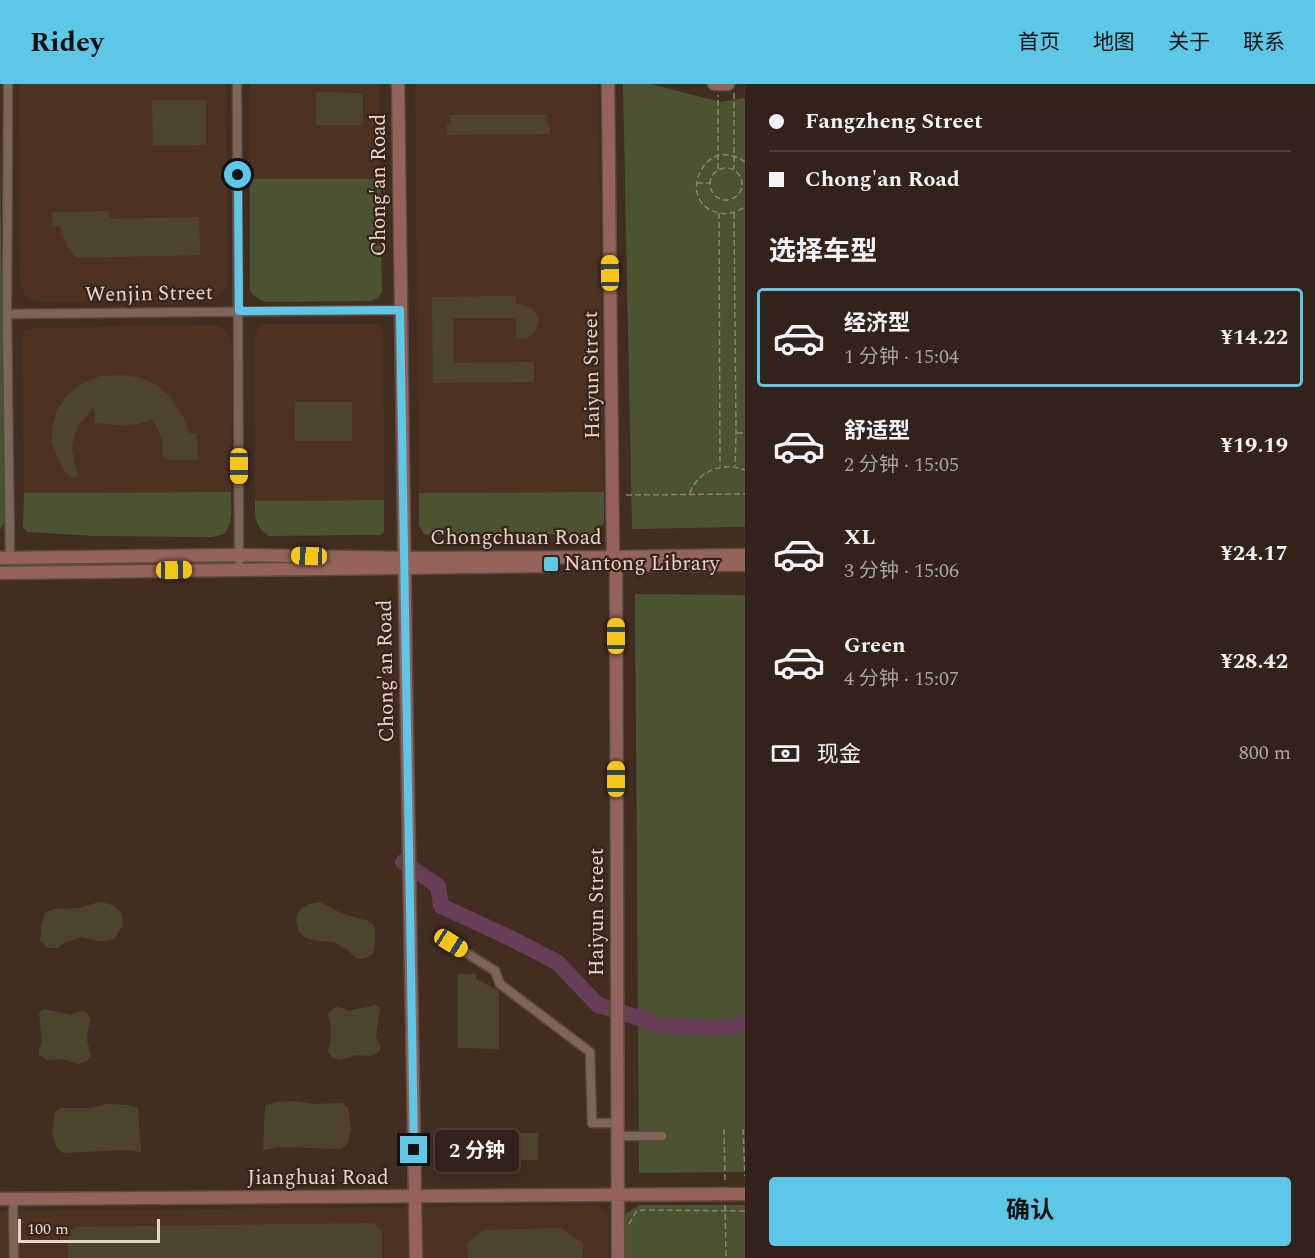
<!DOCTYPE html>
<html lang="zh">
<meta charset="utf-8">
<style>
:root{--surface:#322219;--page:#3d2f26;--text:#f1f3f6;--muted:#a8a4a2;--line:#4d3f38;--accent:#5cc7e7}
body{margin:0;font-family:Spectral,"Noto Sans SC",serif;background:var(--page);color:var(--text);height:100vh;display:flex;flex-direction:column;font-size:22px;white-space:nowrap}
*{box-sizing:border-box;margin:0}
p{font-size:20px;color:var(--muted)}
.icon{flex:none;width:33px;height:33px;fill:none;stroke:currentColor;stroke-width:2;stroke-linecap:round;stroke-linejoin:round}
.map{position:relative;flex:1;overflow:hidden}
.side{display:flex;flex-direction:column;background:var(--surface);width:570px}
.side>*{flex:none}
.top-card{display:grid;align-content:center;height:132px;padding:0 24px;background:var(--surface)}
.scale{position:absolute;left:18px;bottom:15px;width:142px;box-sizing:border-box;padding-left:6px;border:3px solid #e3d5ce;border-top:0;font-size:16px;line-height:21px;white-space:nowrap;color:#e3d5ce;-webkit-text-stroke:4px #372317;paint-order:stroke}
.end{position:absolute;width:27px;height:27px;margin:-14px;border:8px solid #5cc7e7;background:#111;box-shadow:0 0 0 3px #111}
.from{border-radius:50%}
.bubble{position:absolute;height:42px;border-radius:6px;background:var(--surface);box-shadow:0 3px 9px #0003,0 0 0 2px var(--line);font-size:20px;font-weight:700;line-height:42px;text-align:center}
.car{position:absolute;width:18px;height:36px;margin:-18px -9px;border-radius:8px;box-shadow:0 0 4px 2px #0007;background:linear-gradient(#f5c518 24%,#345 0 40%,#f5c518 0 76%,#345 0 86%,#f5c518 0)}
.top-card b{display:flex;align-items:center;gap:21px;height:57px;font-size:22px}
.top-card b+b{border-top:2px solid var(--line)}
.top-card i{width:15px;height:15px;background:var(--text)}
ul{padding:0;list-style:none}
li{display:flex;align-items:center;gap:18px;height:99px;margin:0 12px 9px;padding:0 12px;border:3px solid transparent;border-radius:6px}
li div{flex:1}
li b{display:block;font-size:22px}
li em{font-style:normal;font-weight:700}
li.selected{border-color:var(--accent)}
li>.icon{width:54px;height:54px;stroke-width:1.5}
h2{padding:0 24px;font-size:27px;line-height:72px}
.pay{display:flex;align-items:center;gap:15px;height:66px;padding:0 24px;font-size:22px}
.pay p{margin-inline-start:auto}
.cta{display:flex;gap:12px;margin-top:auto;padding:12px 24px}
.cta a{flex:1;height:69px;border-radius:6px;background:var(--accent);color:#111;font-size:24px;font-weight:700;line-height:69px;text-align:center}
header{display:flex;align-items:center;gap:36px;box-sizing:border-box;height:84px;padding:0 30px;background:var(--accent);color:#111}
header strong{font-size:28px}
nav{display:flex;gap:33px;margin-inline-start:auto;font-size:21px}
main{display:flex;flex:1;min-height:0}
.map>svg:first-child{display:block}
.built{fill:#4d3222}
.green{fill:#4b5332}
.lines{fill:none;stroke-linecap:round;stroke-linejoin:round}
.river{stroke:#683d57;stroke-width:16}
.building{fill:#4e442e}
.street-casing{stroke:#5c4b40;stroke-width:11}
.secondary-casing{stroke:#5c4b40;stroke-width:15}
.path{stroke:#907f75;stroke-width:1.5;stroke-dasharray:6 3;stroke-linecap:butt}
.street{stroke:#7d6658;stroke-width:8}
.secondary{stroke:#95635c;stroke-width:12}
.route{stroke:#5cc7e7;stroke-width:8}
.poi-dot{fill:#5cc7e7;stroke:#372317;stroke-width:2}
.labels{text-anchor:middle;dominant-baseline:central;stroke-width:4.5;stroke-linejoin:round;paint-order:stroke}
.street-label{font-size:21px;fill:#e3d5ce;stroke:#372317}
.poi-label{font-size:21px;fill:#e3d5ce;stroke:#372317;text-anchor:start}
</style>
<header>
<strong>Ridey</strong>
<nav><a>首页</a><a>地图</a><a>关于</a><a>联系</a></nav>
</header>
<main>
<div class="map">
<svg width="745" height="1174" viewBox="0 0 745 1174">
<rect width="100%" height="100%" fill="#422d21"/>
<path class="built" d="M19 0H226L228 194 225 207 214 216 41 218 35 217 26 212 20 199Z
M250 0H379L380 95H250Z
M415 0H598L604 408 419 409Z
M264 240H374L379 242 383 248 384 416 255 417 254 257 258 244Z
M216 241 224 244 230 254 232 260 231 408 24 409 22 251 24 247 34 244Z
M597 1121 608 1130V1174H0V1127Z"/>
<path class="green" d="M623 0H651L721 18 745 14V443L632 445Z
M0 47 4 439 0 446Z
M250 95H380L382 208 378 214 371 217 266 218C259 216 255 213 250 207Z
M231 408C231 420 234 444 222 451 221 451 212 453 212 453L94 452 27 448 23 443 24 409Z
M604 408V438L602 442 595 450 429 451 424 450 419 441V409Z
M384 416V448L380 451 268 452C254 440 255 433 255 417Z
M635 510 745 511V1088L639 1089Z
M640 1121H745V1174H625V1130Z"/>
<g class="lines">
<path class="river" d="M403 778 438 802 441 822 506 852 557 878 598 921 665 942 726 944 745 939"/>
</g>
<path class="building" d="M316 8 363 9V41H316Z
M152 16H206V61L153 62Z
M450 31H547V40H550V50L447 51V41H450Z
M109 127V135L199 133 200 171 76 174 67 162 62 151 60 142H53L52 128Z
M516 212V220L525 222 533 225 537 231 539 237 536 245 531 252 524 255 516 254V234H453L454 279 534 278V298L433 299 432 213Z
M122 291 141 294 157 301 171 314 184 334 189 349 197 350 198 376H167V373H163L162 356 157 343 152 336 138 340 125 342 95 339 94 322 78 343 74 353 72 365 74 377 79 392 75 394 71 393 64 386 58 374 52 359V345L57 326 68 310 81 300 100 292Z
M295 318H352V357H295Z
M99 818H104L114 822 121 828 123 841 117 851 113 855 106 857H97L82 853 64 859 58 864H49L40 857 41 843 44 831 46 828 55 825 79 824Z
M320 818 343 830 366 836 374 841 375 844V857L373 870 363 875H359L355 874 349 867 334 858 318 857 309 855 303 852 299 848 297 841 296 836 297 831 301 825 309 820Z
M458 890H476V895L499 907V965L458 964Z
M375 921 380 924 376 953 380 961V967L374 971 369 972 356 971 341 976 332 973 328 967 331 952V942L328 932 329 928 336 923 343 924 348 927Z
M44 925 71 931 76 928 83 927 86 928 89 932 91 935 88 946 87 956 91 971 87 977 78 980 63 975 50 976 45 975 39 971V965L42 957 39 929Z
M296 1017 314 1020 343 1019 348 1023 351 1045 348 1059 341 1065 279 1063 263 1066 265 1022 275 1018Z
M107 1020 128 1021 138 1024 141 1068 125 1066 63 1069 57 1064 52 1050 55 1028 60 1024H89Z
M455 1049H538V1076H507V1071L486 1070V1076H468L455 1065Z
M374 1139 382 1148V1174H68V1153L74 1143Z
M561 1144 583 1159V1174H468L467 1159 483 1146Z"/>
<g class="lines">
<defs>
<path id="street" d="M8 0 7 230 10 473
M237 0 239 477
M7 230 400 226
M451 859 495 887 500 900 590 968 592 1039H618
M618 1052H662
M13 1115 14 1174"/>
<path id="secondary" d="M398 0C401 391 410 783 416 1174
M608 0 613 473
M714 0H728
M0 474 239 471 404 474 613 473 745 471
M610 481H745
M616 481 618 1174
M0 489 548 482
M0 1115 745 1110"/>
</defs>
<use href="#street" class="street-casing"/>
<use href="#secondary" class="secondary-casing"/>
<path class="path" d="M734 9V85
M745 78C704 48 674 119 719 129 729 131 737 128 745 123
M710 100a16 16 0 1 1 32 0a16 16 0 1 1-32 0Z
M718 85V11
M697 99H710
M719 129 720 382
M734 129 736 350 735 382
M737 349H745
M690 409C697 387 724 377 745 386
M626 411 745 410
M724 1045 725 1098
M743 1045 745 1092
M725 1121 726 1174
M629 1140 636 1128 642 1126 745 1127"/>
<use href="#street" class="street"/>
<use href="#secondary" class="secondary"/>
</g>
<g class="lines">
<path class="route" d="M238 91 239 227 400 226 414 1066"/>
</g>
<rect class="poi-dot" x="543" y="472" width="16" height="16" rx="3"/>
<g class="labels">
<g class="street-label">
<text transform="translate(379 101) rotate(-90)">Chong'an Road</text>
<text transform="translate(149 210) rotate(-1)">Wenjin Street</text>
<text transform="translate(592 291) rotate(-91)">Haiyun Street</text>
<text x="516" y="454">Chongchuan Road</text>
<text transform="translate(386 587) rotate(-91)">Chong'an Road</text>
<text transform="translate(597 828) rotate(-90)">Haiyun Street</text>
<text x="318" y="1094">Jianghuai Road</text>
</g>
<g class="poi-label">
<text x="564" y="480">Nantong Library</text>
</g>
</g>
</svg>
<div class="scale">100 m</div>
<i class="end from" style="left:238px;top:91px"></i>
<i class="end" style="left:414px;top:1066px"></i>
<div class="bubble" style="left:435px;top:1046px;width:84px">2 分钟</div>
<i class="car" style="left:610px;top:189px;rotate:359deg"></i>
<i class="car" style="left:239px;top:382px;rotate:180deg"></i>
<i class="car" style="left:309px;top:472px;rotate:272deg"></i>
<i class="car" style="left:174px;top:486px;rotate:89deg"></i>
<i class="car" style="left:616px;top:552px;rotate:0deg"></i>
<i class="car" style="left:616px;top:695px;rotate:0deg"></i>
<i class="car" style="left:451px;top:859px;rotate:122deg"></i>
</div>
<section class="side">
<div class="top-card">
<b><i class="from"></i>Fangzheng Street</b>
<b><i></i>Chong'an Road</b>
</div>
<h2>选择车型</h2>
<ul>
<li class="selected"><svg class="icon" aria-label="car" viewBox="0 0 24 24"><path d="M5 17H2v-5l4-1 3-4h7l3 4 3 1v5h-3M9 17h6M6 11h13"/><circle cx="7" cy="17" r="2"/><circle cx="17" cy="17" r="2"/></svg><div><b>经济型</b><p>1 分钟 · 15:04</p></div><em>¥14.22</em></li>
<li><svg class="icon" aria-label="car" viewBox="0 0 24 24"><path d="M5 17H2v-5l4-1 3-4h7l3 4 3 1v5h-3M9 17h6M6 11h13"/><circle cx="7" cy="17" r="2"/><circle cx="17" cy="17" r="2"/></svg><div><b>舒适型</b><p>2 分钟 · 15:05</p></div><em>¥19.19</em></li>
<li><svg class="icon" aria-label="car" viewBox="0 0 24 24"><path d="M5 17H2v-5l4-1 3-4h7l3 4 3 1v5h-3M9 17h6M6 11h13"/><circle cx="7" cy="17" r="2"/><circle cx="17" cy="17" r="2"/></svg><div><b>XL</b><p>3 分钟 · 15:06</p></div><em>¥24.17</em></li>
<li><svg class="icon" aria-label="car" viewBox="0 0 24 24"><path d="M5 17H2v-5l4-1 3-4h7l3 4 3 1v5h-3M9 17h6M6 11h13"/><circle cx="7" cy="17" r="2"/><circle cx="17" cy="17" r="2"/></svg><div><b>Green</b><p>4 分钟 · 15:07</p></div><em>¥28.42</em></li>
</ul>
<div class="pay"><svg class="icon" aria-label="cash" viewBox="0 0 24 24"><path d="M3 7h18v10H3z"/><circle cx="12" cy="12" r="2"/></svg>现金<p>800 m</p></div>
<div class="cta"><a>确认</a></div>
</section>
</main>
